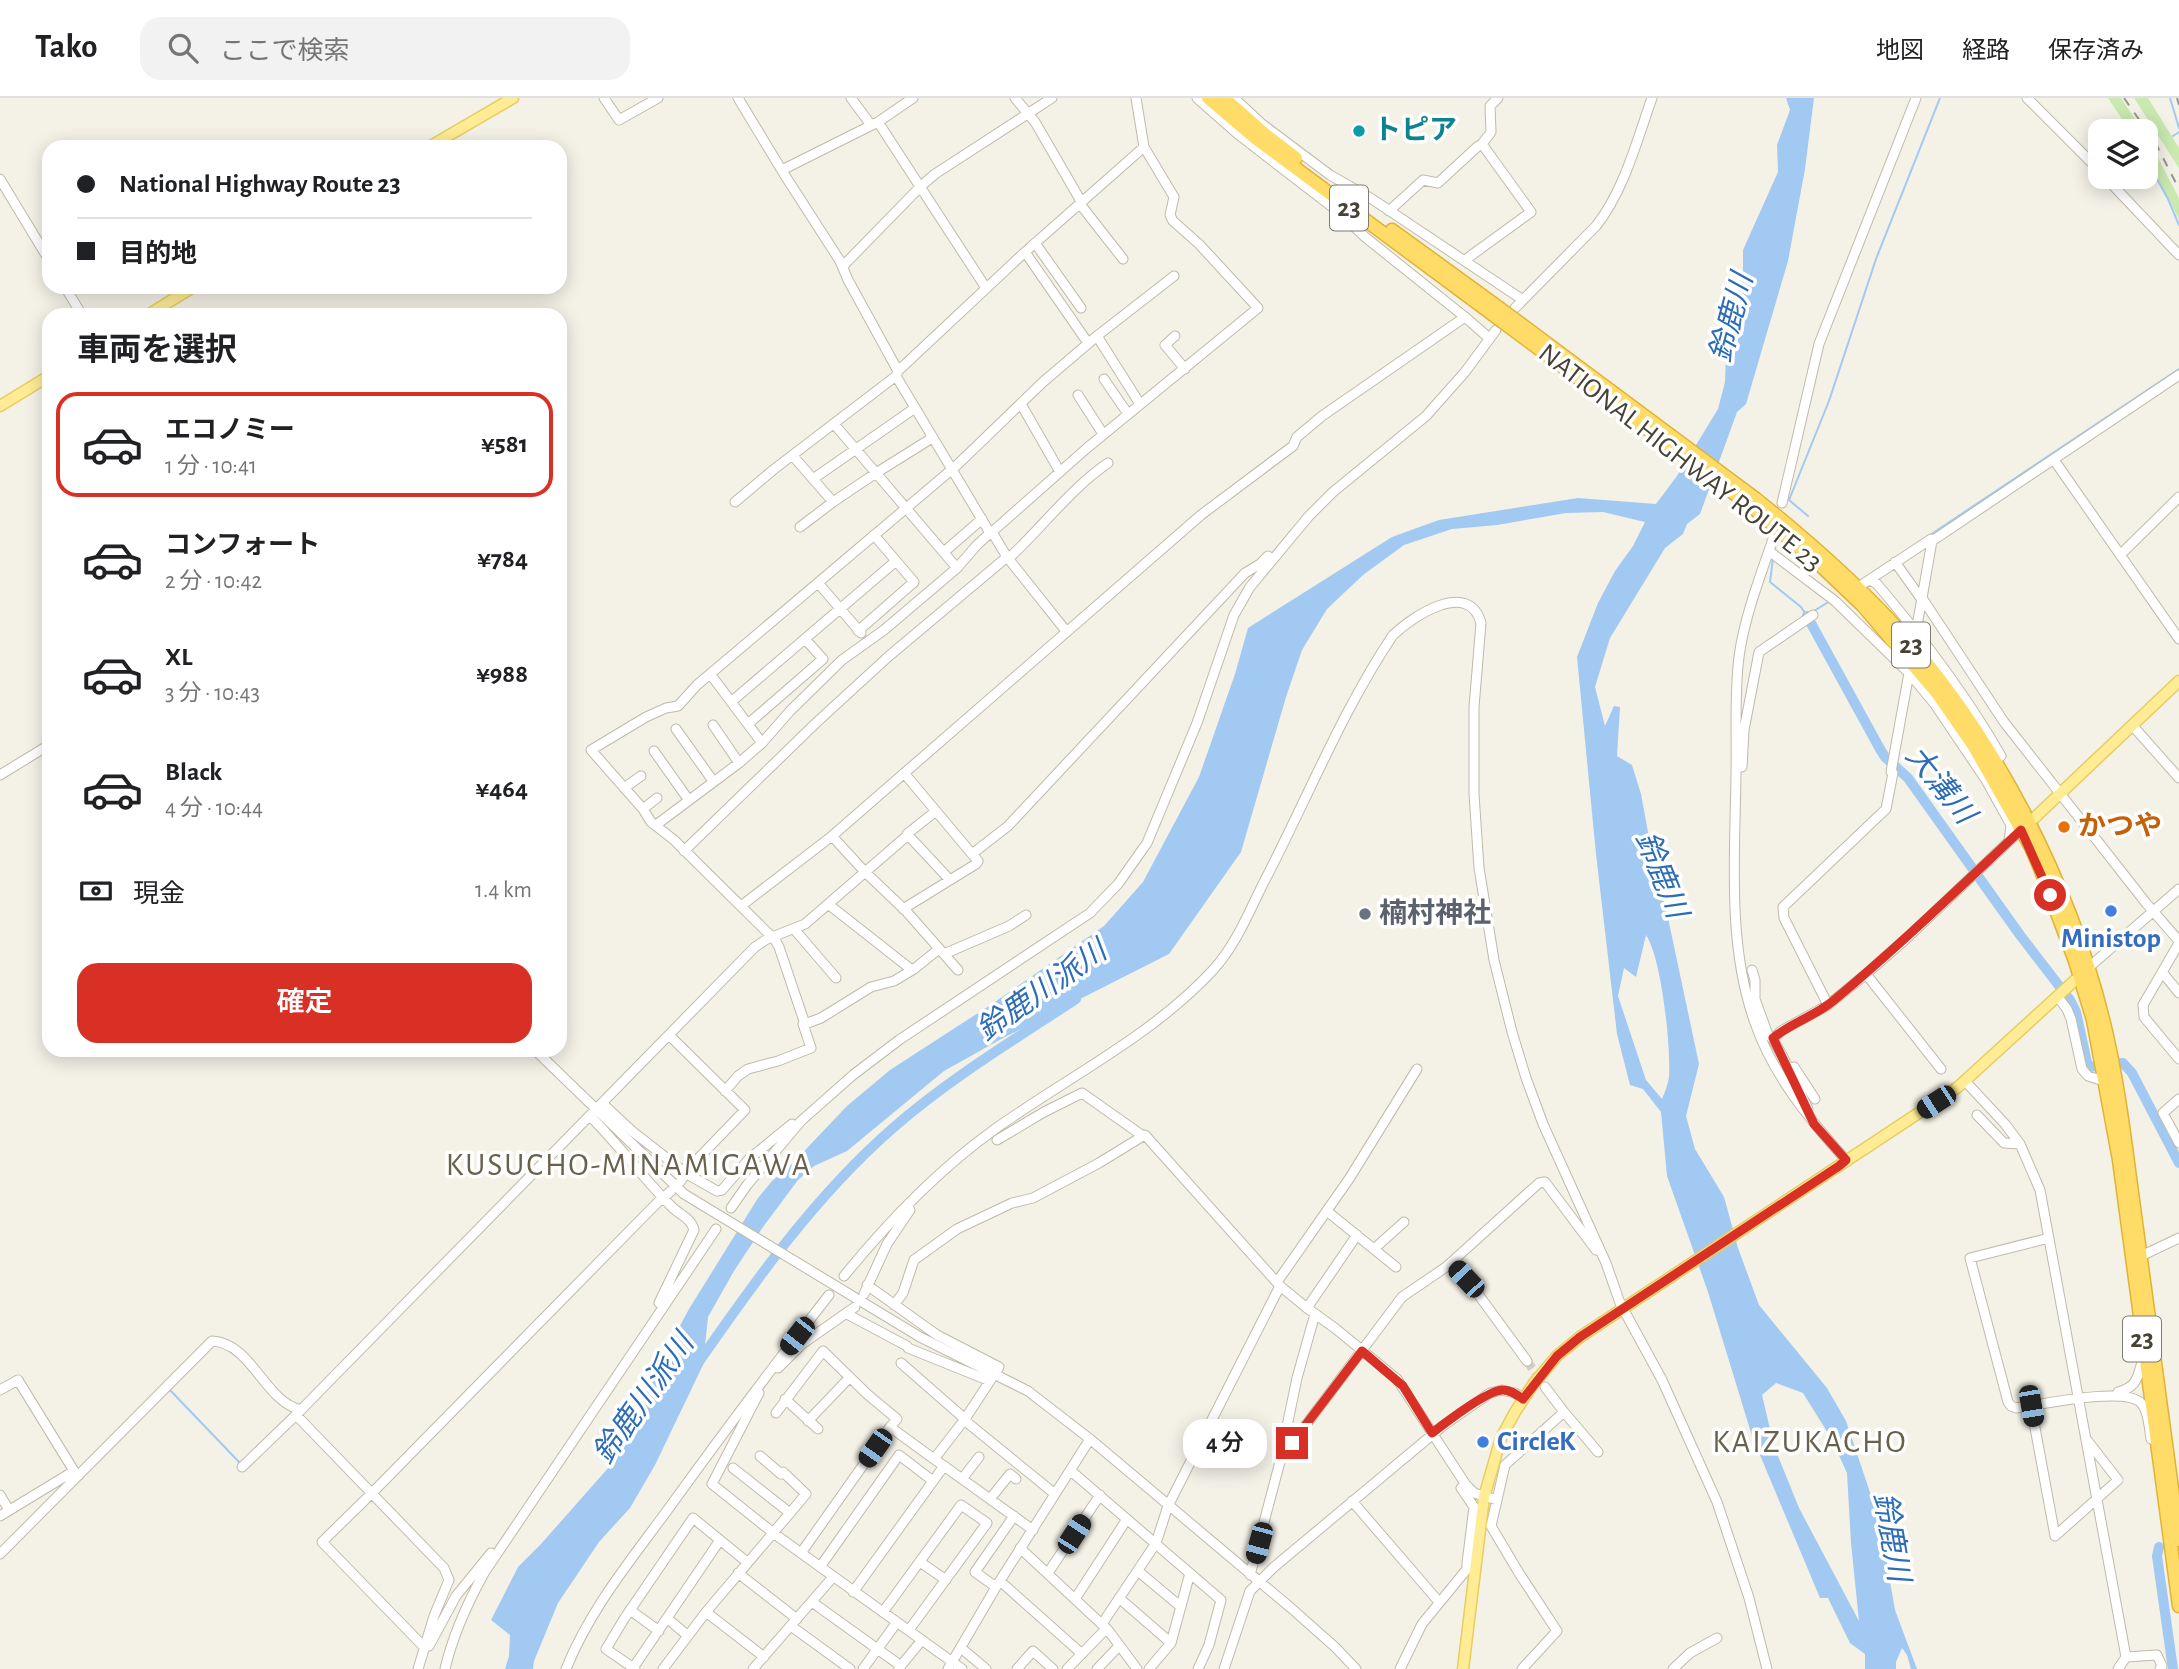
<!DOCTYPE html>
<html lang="ja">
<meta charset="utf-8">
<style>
:root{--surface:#fff;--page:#f2f2f2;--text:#202124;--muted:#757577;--line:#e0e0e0;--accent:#d93025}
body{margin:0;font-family:"Alegreya Sans","Noto Sans JP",sans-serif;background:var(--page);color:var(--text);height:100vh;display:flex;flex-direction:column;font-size:26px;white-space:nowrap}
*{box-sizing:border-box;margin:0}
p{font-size:23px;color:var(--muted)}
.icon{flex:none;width:38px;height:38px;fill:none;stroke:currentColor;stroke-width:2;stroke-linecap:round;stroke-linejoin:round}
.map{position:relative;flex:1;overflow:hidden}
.sheet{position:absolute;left:42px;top:210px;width:525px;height:749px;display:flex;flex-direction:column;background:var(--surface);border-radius:21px;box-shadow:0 4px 18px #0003}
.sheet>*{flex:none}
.banner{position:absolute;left:42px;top:42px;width:525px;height:154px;border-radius:21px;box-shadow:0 4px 18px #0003;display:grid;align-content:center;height:154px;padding:0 35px;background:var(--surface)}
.buttons{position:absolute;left:2088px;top:21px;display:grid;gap:14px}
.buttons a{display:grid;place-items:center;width:70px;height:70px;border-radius:14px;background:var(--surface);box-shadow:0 4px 18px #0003;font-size:35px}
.end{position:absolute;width:32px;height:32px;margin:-16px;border:9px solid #d93025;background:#fff;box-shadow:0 0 0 4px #fff}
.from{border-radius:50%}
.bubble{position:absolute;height:49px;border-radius:21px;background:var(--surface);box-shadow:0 4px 18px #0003;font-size:23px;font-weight:600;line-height:49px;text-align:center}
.car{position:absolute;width:21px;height:42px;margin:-21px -10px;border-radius:9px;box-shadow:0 0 5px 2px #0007;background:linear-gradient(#222 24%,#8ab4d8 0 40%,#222 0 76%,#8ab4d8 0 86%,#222 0)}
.banner b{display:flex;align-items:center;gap:24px;height:66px;font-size:26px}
.banner b+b{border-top:2px solid var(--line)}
.banner i{width:18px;height:18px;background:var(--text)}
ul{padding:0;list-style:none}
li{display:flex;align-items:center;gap:21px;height:105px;margin:0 14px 10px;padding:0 21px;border:4px solid transparent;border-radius:21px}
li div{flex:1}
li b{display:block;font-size:26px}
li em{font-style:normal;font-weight:600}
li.selected{border-color:var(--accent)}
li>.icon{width:63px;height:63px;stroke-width:1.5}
h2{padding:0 35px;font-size:32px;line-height:84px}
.pay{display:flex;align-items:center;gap:18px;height:77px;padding:0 35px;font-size:26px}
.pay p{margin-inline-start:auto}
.action{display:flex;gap:14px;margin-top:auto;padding:14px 35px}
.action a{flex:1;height:80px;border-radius:21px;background:var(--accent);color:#fff;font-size:28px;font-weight:600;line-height:80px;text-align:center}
header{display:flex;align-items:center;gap:42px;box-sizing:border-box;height:98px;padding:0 35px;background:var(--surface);border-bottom:2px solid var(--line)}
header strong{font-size:33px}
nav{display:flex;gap:38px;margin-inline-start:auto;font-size:24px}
.search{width:490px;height:63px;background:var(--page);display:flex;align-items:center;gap:18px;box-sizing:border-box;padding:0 24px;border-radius:21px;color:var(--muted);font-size:26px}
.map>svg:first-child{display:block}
.grass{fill:#c9e9af}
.water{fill:#a2c9f2;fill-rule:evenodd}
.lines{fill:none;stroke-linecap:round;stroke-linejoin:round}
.stream{stroke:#a2c9f2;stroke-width:2}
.river{stroke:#a2c9f2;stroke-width:10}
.minor-tunnel{stroke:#d1cec4;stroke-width:9;stroke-dasharray:9 4.5;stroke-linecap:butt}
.minor-casing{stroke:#c0baa9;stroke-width:11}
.major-casing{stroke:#e7cd62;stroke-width:13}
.highway-casing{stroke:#e1b334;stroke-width:15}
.minor{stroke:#fff;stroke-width:9}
.major{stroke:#ffec95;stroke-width:10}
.highway{stroke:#ffdc67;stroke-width:12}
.rail{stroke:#969696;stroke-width:2;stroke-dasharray:9 9;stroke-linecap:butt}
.highway-bridge-casing{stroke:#e1b334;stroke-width:15;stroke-linecap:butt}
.highway-bridge{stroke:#ffdc67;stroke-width:12}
.route{stroke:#d93025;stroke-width:9}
.culture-dot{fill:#0f9aa8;stroke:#fff;stroke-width:2.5}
.food-dot{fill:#e8710a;stroke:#fff;stroke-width:2.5}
.shop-dot{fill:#3f7fe0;stroke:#fff;stroke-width:2.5}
.worship-dot{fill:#6b7280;stroke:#fff;stroke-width:2.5}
.labels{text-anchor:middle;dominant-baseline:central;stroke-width:7;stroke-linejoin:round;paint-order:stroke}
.shield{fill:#fff;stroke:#7e7b72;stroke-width:2}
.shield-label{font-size:26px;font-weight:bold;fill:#474236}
.culture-label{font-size:28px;font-weight:bold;fill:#0d838f;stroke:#fff;text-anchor:start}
.street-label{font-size:28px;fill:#474236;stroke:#fff}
.food-label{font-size:28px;font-weight:bold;fill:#c56008;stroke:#fff;text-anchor:start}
.worship-label{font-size:28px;font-weight:bold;fill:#5b616d;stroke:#fff;text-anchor:start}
.shop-label{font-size:28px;font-weight:bold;fill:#366cbe;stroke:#fff}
.water-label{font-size:30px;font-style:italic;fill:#2c6db6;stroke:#fff}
.quarter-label{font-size:32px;letter-spacing:2px;fill:#6a614d;stroke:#fff}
</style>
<header>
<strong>Tako</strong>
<div class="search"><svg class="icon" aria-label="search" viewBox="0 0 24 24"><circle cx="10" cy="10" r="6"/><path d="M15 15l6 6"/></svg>ここで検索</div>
<nav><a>地図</a><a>経路</a><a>保存済み</a></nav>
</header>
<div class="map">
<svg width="2179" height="1571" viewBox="0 0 2179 1571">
<rect width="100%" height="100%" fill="#f4f1e7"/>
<path class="grass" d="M2108 0H2121L2143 33H2130Z
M2134 0H2148L2179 50V70Z
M2146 37 2179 100V121L2146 58Z"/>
<path class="water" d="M1786 0H1814L1805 71 1788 163 1746 306 1737 314 1700 416 1687 426 1683 436 1665 450 1610 540 1595 589 1605 628 1614 608 1620 609 1617 658 1632 667 1641 696 1652 756 1668 820 1699 966 1686 1018 1695 1051 1724 1099 1738 1150 1759 1207 1827 1290 1846 1323 1885 1439 1887 1466 1895 1512 1917 1571H1911L1907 1557 1902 1550 1896 1564V1571H1865V1556L1850 1545 1828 1500H1820L1752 1338 1708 1194 1667 1078 1661 1014 1643 991 1630 987 1617 936 1596 756 1577 559 1598 505 1615 473 1633 448 1645 424 1603 414 1566 415 1497 427 1452 431 1404 447 1363 477 1327 511 1302 552 1286 599 1241 754 1169 856 1003 940 944 973 847 1053 814 1068 798 1082 763 1129 734 1173 708 1219 703 1267 655 1367 630 1410 599 1444 558 1505 534 1563 533 1571H505L509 1558 510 1537 491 1522 518 1469 541 1446 617 1360 661 1263 689 1211 758 1100 772 1083 790 1068 847 1008 890 972 992 906 1104 828 1143 784 1199 679 1235 576 1248 530 1392 439 1439 422 1578 400 1656 406 1677 378 1718 311 1725 284 1728 207 1743 176V152L1778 74 1777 47 1790 12ZM1646 837C1662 861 1671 950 1669 979 1668 986 1665 994 1662 1001L1646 982 1618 898 1624 870 1636 879ZM1776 1285 1803 1295 1831 1340 1847 1375 1851 1445 1859 1523 1799 1410 1774 1348 1762 1297Z"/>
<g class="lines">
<path class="stream" d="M2170 0 2179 30
M2173 38 2179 34
M2146 61 2168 101 2179 127
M1808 418 1789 402 1829 303 1876 161 1940 0
M1930 437 2179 271
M1773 460 1770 484 1801 509 1807 518
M1814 513 1830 503
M169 1291 239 1364"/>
<path class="river" d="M1807 518 1880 651 1885 659 1908 680 2020 837 2070 902 2076 914 2088 969 2123 965 2132 975 2179 1065
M696 1268C755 1183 815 1098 893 1030 949 981 1014 942 1076 901
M2159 1449 2157 1458 2173 1571"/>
<path class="minor-tunnel" d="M1527 1263 1542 1284"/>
<defs>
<path id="minor" d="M604 0 619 22 658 0
M738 0 784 76 840 163 848 182 898 273
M851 0 871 27
M1015 0 1035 24 1082 105
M1197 0 1239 37 1340 115 1365 139 1465 219
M1234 0 1262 26 1330 77 1372 101 1523 202
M2027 0 2100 73
M878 24 986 190
M782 72 878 24 913 0
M2105 79 2179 157
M0 81 49 162
M1080 106 1123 161
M1389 113 1423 82 1438 85 1477 49 1482 46
M1035 145 1081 210
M1025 154 1088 245
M1465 162 1531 114 1482 46 1491 34 1490 8 1498 0
M843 168 921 88 935 76 1052 0
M65 189 82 217
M1515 210 1596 128C1624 93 1637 42 1652 0
M1097 238 1174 178
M1175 238 1165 247 1185 271
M896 278 990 435 992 434 1007 459 1066 533
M1104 281 1128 316
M1078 297 1103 336
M1021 306 1060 374
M834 326 876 375 932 340
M2054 362 2179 541
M813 381 915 310
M735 404 773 372 896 278 898 273 1025 154 1144 49
M1782 405 1819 246 1916 0
M800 429 833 404
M992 434 1087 350 1258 210 1199 146 1173 123 1170 117 1174 99 1144 49 1136 0
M1773 441C1760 479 1744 520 1739 559 1734 597 1737 638 1736 676 1735 758 1727 847 1755 925 1773 977 1809 1021 1846 1062
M1932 443 1922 500 2004 624 2146 805 2179 843
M1769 453 1835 503 1909 575 1934 605 1986 682 2011 727 2009 743
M944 454 982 421
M2120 457 2179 399
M1008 461C1041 431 1071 390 1108 365
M1895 464 1920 499 1922 500 1916 533
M957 470 977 447 990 435
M1870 482 1877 486C1923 540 1966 597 2001 658L1994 663
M819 486 861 535
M1863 486 1931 441 1932 443 2179 277
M858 533 914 484 874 437
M711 577 762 645
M731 604 896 463
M748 626 823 561 805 541
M713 627 739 665
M2132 627 2179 680
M676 631 713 683
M654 653 688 701
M1742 669 1744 632 1759 554 1813 517
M1891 674 1909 575
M904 675 972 756
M0 677 49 647
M624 690 641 678
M643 711 657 700
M936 713 907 736 950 782
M656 727 739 665 762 645 790 613 842 562 884 532 957 470 876 375 833 404 793 358
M832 738 865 774 906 813 958 872
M684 753 817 624 889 558 1007 459
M828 806 912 872
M741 808 832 738 1201 417 1293 348 1297 339 1322 318 1465 219 1489 240
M903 811 976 766 978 763 972 756 1008 728 1245 475 1260 466 1268 458
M794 831 836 880
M2179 845 2143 907 2144 919 2179 961
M944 856 1009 828 1026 817
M2088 870 2179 791
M1752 872 1755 882V901L1768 937 1773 941 1783 959 1808 1011
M2162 874 2179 895
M1866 876 1941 971
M2057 898 2067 911 2071 921 2082 971 2088 978 2104 983
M1828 907 1784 820 1783 809 1886 711 1893 675
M805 926 821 920 871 889 894 883 914 871 939 851
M669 937 745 1012 690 1069 680 1084
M1773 941 1781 933 1828 907 1866 876 1907 840 2025 728
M535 952 684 1096 920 1239 1028 1293 1090 1341 1291 1510 1335 1549 1356 1571
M1794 969 1815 1001
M1965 983 2005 1026 2020 1046 2040 1092 2126 1559
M725 993 738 978 748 971 778 963 811 950 803 926H805L779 849 775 842 674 742 651 724 643 711 591 652 646 619 666 610 678 608 697 587 956 368 1043 284 1097 238 1140 306
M2179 1001 2163 1015 2179 1045
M602 1005 632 1033 687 1076 717 1093 722 1092 749 1061 792 1026
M1977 1017 2004 1045 2020 1046
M590 1018C619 1047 643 1080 672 1109 680 1117 691 1120 694 1132L659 1205
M997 1042 1044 1014 1082 995 1143 1038 1145 1037 1280 1188 1307 1210 1336 1231 1397 1281 1466 1387 1474 1395 1497 1402 1505 1367 1564 1314
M731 1110 747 1087 801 1023 853 977 899 942 1090 815 1118 786 1147 745 1197 625 1234 517 1250 489 1309 418 1333 394 1426 318 1465 274 1496 232
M1328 1114 1396 1169
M2049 1140 1970 1160 2008 1304 2011 1308 2016 1310C2040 1307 2125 1288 2141 1305 2149 1313 2149 1330 2151 1341
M1375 1150 1404 1124
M2141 1158 2179 1140
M1451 1165 1467 1181 1527 1263
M844 1178C888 1124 938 1072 995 1031 1068 979 1152 938 1213 872 1237 846 1250 811 1266 780 1308 699 1342 613 1393 537 1413 518 1469 481 1481 525L1474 609V696L1479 770 1494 862 1512 934 1526 980 1543 1026 1606 1165 1620 1205 1662 1282 1717 1404 1749 1500 1767 1571
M1277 1184 1349 1081 1417 971
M864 1196 887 1146 910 1112
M894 1207 903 1195 914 1162 957 1131 1012 1105 1033 1100 1099 1065 1143 1038
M1307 1210 1357 1137
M847 1216 907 1248 908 1250 990 1283
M901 1265 965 1321
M778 1270 802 1246 855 1209
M1545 1289 1564 1314 1598 1354
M0 1292 18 1282 74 1373 79 1377
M2118 1294C2140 1288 2137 1277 2144 1258
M759 1295 712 1386 776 1437 962 1571
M785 1301 818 1331
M2031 1308 2055 1438
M776 1315 823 1253 867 1296 897 1321 890 1329 934 1361
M296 1317 444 1470 449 1482 434 1518 418 1571
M964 1322 1055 1396
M808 1323 850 1279
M1281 1357 1297 1280 1315 1216
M760 1358 781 1376 783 1374 806 1396 790 1415
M944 1368 1033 1432
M242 1369 296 1317 755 849 767 841 805 826 908 737
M733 1370 790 1415 706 1514 764 1559
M1071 1373 1221 1502 1209 1547 1198 1571
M962 1381 979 1359
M1466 1387 1461 1390 1474 1409 1467 1465
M0 1397 9 1412
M990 1401 1010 1376 1016 1381
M1497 1402 1491 1428 1519 1475 1557 1533 1522 1571
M1352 1403 1439 1504
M0 1418 74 1373
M2055 1438 2118 1382 2087 1342
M1020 1450 1108 1532 1137 1571
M801 1455 890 1329
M0 1456 212 1243C252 1245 264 1303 301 1312
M920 1464 946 1482
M820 1469 899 1357 933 1383
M1138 1473 1181 1509
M738 1475 797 1521
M1048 1475 1100 1397
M1250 1477 1281 1360 1402 1199 1446 1169 1539 1085 1545 1084 1596 1152
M1000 1483 1082 1556
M996 1489 975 1474 1014 1418
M853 1494 944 1368 934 1361 965 1321 999 1269 937 1237 867 1187
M1119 1500 1171 1545
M1075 1501 1127 1421
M812 1504 901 1568
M630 1512 659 1533
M883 1514 961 1407 987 1425 909 1532
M668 1521 688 1538
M1102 1526 1156 1445 1168 1408 1280 1188
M791 1528 850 1571
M429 1548 456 1498 491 1455
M425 1550 322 1444 372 1395 656 1106 671 1093
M961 1550 986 1571
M633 1570 720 1442
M899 1570 922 1542
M445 1571C453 1536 467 1506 484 1475L716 1131
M566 1571C590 1511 631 1462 669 1410 721 1338 774 1267 829 1197
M635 1571 606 1551 624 1521 693 1420 747 1464
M663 1571 706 1514
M753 1571 833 1479
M863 1571 897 1524
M948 1571 996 1489 1090 1341
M1017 1571 1033 1553 1053 1571
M1067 1571 1106 1531
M1097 1571 1119 1548
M1149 1571 1171 1545 1190 1475
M1224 1571 1250 1493 1274 1469 1444 1327 1490 1295 1502 1292 1515 1295 1523 1301
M1400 1571 1422 1526 1467 1471V1465L1476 1464
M1673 1571 1690 1555 1717 1540
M2118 1571 2126 1559 2157 1557 2162 1568 2160 1571"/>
<path id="major" d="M429 49 513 0
M148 217 193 189
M0 308 49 278
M2029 725 2179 583
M1463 1571 1484 1399 1501 1340 1515 1314 1534 1285 1557 1258 1580 1239 1958 989 2084 874"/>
<path id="highway" d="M1208 0 1255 40 1492 216
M1224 0 1266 37 1296 60
M1392 132 1498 209
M1756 401C1806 441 1855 484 1898 531 1995 639 2068 781 2103 921 2119 985 2126 1052 2135 1117 2150 1226 2165 1334 2179 1442
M1751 408 1820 467 1863 508 1937 595 1973 647 2031 749 2042 775 2075 863 2093 922 2119 1062 2179 1508"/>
</defs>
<use href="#minor" class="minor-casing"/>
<use href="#major" class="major-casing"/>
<use href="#highway" class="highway-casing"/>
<use href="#minor" class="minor"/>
<use href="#major" class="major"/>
<use href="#highway" class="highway"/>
<path class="rail" d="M2124 0 2156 46 2179 91
M2177 0 2179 7"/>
<defs>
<path id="highway-bridge" d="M1498 209 1756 401
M1492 216 1751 408"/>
</defs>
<use href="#highway-bridge" class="highway-bridge-casing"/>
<use href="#highway-bridge" class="highway-bridge"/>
</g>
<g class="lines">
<path class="route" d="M1292 1345 1362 1253 1403 1288 1432 1335C1445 1325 1489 1291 1503 1292 1511 1292 1517 1297 1523 1301L1557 1258 1580 1239 1839 1068 1846 1062 1814 1026 1773 940C1791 925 1815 918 1833 903 1898 849 1959 790 2021 732L2050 797"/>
</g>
<circle class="culture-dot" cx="1359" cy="33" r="7"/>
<circle class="food-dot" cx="2064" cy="729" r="7"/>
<g class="shop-dot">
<circle cx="2111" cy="813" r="7"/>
<circle cx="1483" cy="1344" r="7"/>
</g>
<circle class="worship-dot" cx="1365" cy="816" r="7"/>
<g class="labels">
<g class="shield">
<rect x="1330" y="87.5" width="38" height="45" rx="5"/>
<rect x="1892" y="524.5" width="38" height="45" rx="5"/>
<rect x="2123" y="1218.5" width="38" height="45" rx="5"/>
</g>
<g class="shield-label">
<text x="1349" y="110">23</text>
<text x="1911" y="547">23</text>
<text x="2142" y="1241">23</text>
</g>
<g class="culture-label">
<text x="1373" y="33">トピア</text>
</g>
<g class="street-label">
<text transform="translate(1680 360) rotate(38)">NATIONAL HIGHWAY ROUTE 23</text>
</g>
<g class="food-label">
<text x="2078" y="729">かつや</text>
</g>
<g class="worship-label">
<text x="1379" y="816">楠村神社</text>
</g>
<g class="shop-label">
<text x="2111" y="841">Ministop</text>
<text x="1497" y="1344" text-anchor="start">CircleK</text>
</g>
<g class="water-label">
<text transform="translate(1732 220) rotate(-75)">鈴鹿川</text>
<text transform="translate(1940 687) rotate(51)">大溝川</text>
<text transform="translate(1661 777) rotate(68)">鈴鹿川</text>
<text transform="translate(1042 893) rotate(-35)">鈴鹿川派川</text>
<text transform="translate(644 1301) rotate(-55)">鈴鹿川派川</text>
<text transform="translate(1891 1439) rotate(80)">鈴鹿川</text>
</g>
<g class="quarter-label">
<text x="629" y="1067">KUSUCHO-MINAMIGAWA</text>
<text x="1810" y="1344">KAIZUKACHO</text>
</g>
</g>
</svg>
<div class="buttons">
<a><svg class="icon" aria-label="layers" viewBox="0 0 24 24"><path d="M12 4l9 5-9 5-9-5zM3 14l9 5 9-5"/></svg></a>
</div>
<i class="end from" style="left:2050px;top:797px"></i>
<i class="end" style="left:1292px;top:1345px"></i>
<div class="bubble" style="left:1183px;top:1321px;width:84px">4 分</div>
<i class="car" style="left:1936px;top:1004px;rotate:237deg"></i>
<i class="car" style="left:1466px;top:1181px;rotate:317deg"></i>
<i class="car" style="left:797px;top:1238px;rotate:218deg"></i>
<i class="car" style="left:2031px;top:1308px;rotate:170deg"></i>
<i class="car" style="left:875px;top:1350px;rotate:215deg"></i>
<i class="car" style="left:1074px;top:1436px;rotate:33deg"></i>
<i class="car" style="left:1259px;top:1445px;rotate:195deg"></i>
<div class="banner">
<b><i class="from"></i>National Highway Route 23</b>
<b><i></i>目的地</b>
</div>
<section class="sheet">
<h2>車両を選択</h2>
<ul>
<li class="selected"><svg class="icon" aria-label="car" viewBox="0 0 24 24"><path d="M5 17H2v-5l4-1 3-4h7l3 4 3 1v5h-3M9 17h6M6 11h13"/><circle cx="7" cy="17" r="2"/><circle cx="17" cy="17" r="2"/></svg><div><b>エコノミー</b><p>1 分 · 10:41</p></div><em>¥581</em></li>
<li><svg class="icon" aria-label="car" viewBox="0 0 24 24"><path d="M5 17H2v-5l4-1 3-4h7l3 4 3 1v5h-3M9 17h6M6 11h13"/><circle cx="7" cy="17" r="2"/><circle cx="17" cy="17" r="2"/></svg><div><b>コンフォート</b><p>2 分 · 10:42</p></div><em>¥784</em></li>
<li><svg class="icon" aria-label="car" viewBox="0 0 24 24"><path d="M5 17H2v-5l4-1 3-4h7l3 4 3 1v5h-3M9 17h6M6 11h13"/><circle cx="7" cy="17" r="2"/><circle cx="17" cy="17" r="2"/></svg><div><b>XL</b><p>3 分 · 10:43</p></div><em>¥988</em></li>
<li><svg class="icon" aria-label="car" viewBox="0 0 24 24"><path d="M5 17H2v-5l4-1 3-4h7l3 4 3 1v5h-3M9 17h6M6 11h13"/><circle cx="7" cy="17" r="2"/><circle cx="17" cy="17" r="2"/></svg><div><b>Black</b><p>4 分 · 10:44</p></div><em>¥464</em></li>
</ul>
<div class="pay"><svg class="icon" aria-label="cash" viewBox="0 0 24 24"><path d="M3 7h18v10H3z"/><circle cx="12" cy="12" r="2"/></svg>現金<p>1.4 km</p></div>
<div class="action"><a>確定</a></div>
</section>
</div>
